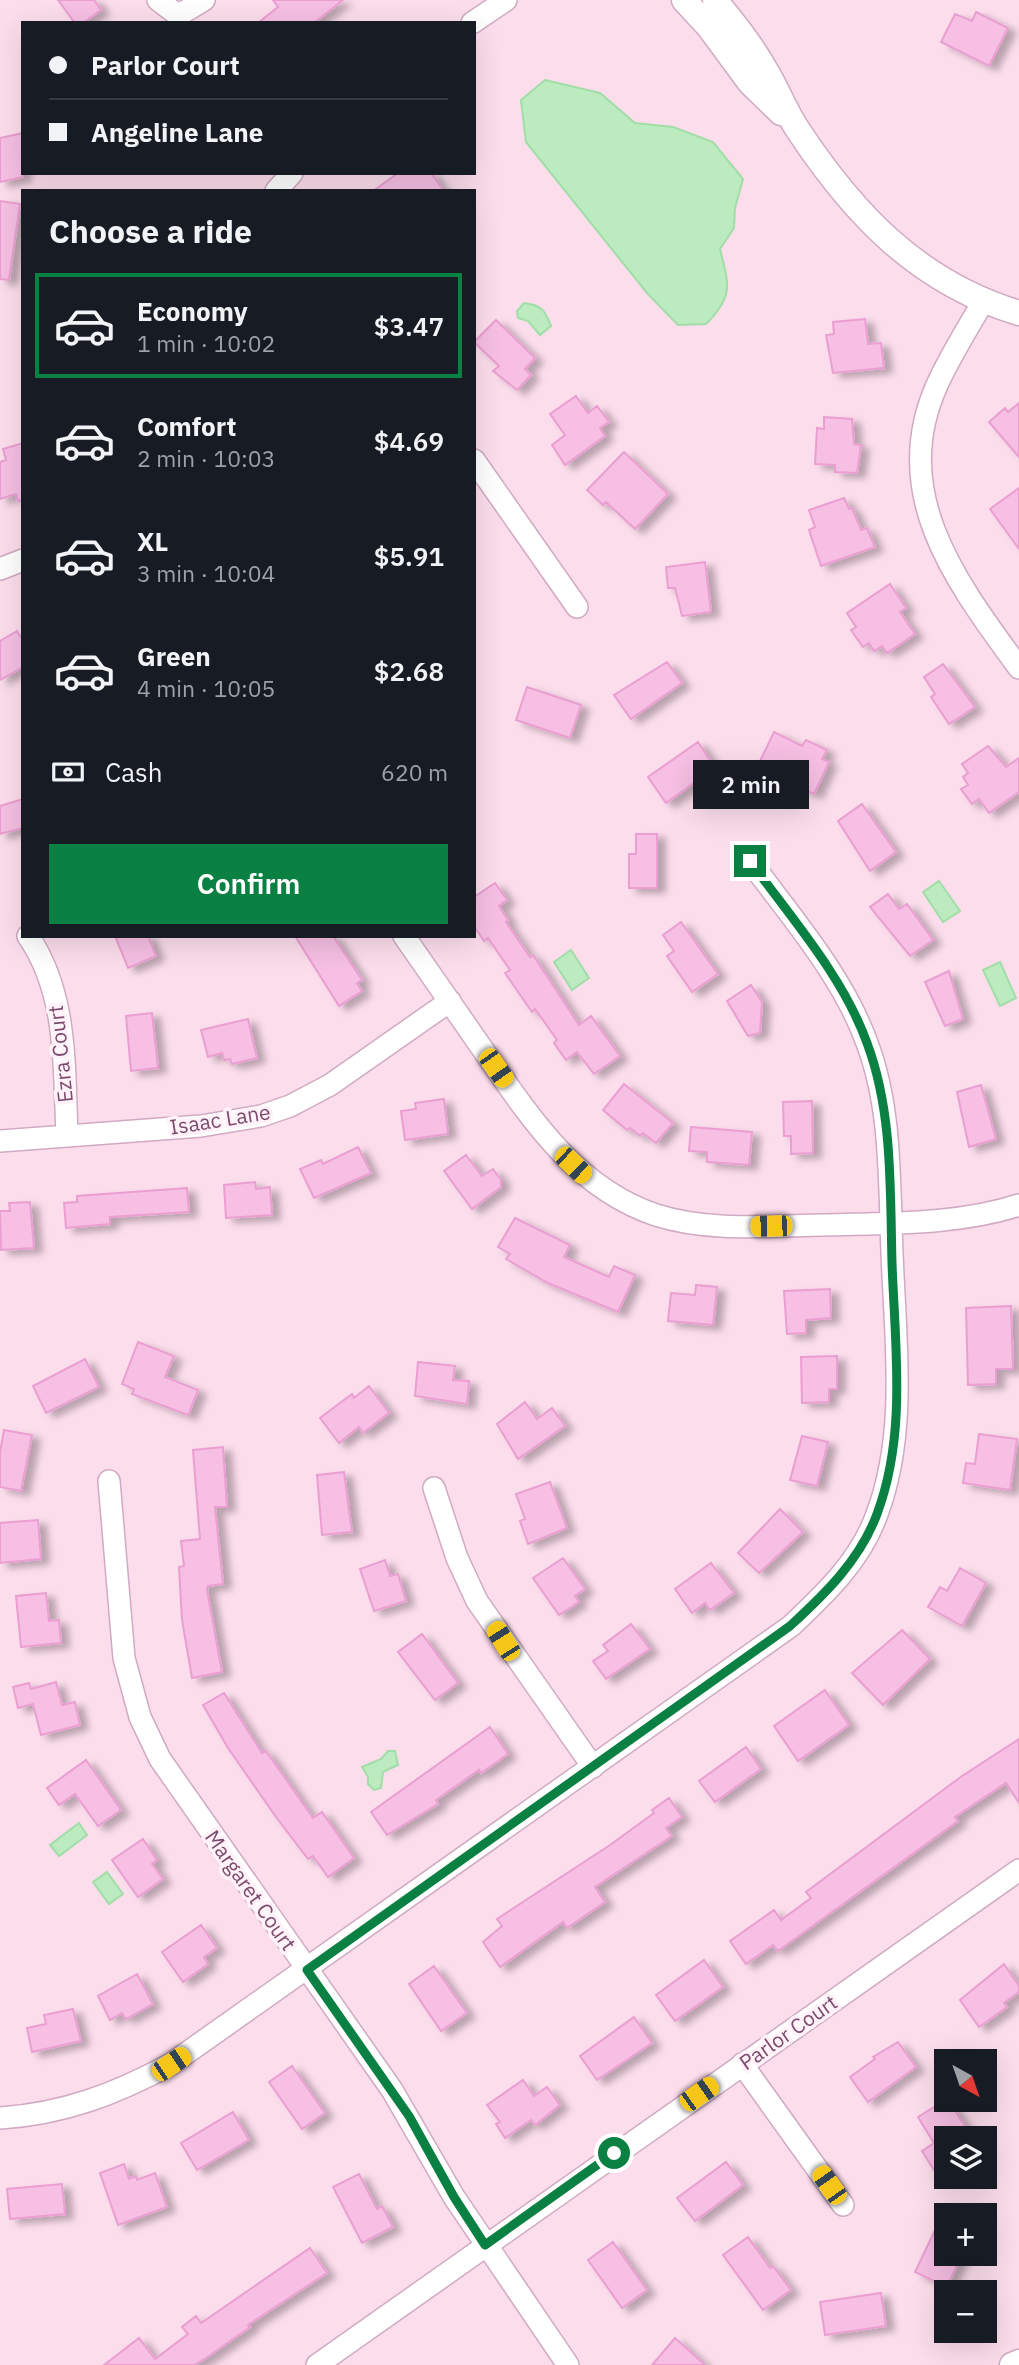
<!DOCTYPE html>
<meta charset="utf-8">
<style>
:root{--surface:#171b24;--page:#242831;--text:#f1f3f6;--muted:#9ea1a6;--line:#363941;--accent:#0b8043}
body{margin:0;font-family:"IBM Plex Sans",sans-serif;background:var(--page);color:var(--text);height:100vh;display:flex;flex-direction:column;font-size:26px;white-space:nowrap}
*{box-sizing:border-box;margin:0}
p{font-size:23px;color:var(--muted)}
.icon{flex:none;width:38px;height:38px;fill:none;stroke:currentColor;stroke-width:2;stroke-linecap:round;stroke-linejoin:round}
.map{position:relative;flex:1;overflow:hidden}
.panel{position:absolute;left:21px;top:189px;width:455px;height:749px;display:flex;flex-direction:column;background:var(--surface);border-radius:0px;box-shadow:0 7px 28px #0002}
.panel>*{flex:none}
.hud{position:absolute;left:21px;top:21px;width:455px;height:154px;border-radius:0px;box-shadow:0 7px 28px #0002;display:grid;align-content:center;height:154px;padding:0 28px;background:var(--surface)}
.needle{width:46px;rotate:140deg}
.controls{position:absolute;left:934px;top:2049px;display:grid;gap:14px}
.controls a{display:grid;place-items:center;width:63px;height:63px;border-radius:0px;background:var(--surface);box-shadow:0 7px 28px #0002;font-size:35px}
.end{position:absolute;width:32px;height:32px;margin:-16px;border:9px solid #0b8043;background:#fff;box-shadow:0 0 0 4px #fff}
.from{border-radius:50%}
.bubble{position:absolute;height:49px;border-radius:0px;background:var(--surface);box-shadow:0 7px 28px #0002;font-size:23px;font-weight:600;line-height:49px;text-align:center}
.car{position:absolute;width:21px;height:42px;margin:-21px -10px;border-radius:9px;box-shadow:0 0 5px 2px #0007;background:linear-gradient(#f5c518 24%,#345 0 40%,#f5c518 0 76%,#345 0 86%,#f5c518 0)}
.hud b{display:flex;align-items:center;gap:24px;height:66px;font-size:26px}
.hud b+b{border-top:2px solid var(--line)}
.hud i{width:18px;height:18px;background:var(--text)}
ul{padding:0;list-style:none}
li{display:flex;align-items:center;gap:21px;height:105px;margin:0 14px 10px;padding:0 14px;border:4px solid transparent;border-radius:0px}
li div{flex:1}
li b{display:block;font-size:26px}
li em{font-style:normal;font-weight:600}
li.current{border-color:var(--accent)}
li>.icon{width:63px;height:63px;stroke-width:1.5}
h2{padding:0 28px;font-size:32px;line-height:84px}
.pay{display:flex;align-items:center;gap:18px;height:77px;padding:0 28px;font-size:26px}
.pay p{margin-inline-start:auto}
.primary-button{display:flex;gap:14px;margin-top:auto;padding:14px 28px}
.primary-button a{flex:1;height:80px;border-radius:0px;background:var(--accent);color:#fff;font-size:28px;font-weight:600;line-height:80px;text-align:center}
.map>svg:first-child{display:block}
.residential{fill:#fcddec;fill-rule:evenodd}
.water{fill:#bcebc0;stroke:#a1dda7;stroke-width:2}
.building{fill:#f6bfe3;stroke:#ea9ed1;stroke-width:2;filter:url(#shadow)}
.lines{fill:none;stroke-linecap:round;stroke-linejoin:round}
.minor-casing{stroke:#d0aac2;stroke-width:24}
.tertiary-casing{stroke:#d0aac2;stroke-width:27}
.minor{stroke:#fff;stroke-width:21}
.tertiary{stroke:#fff;stroke-width:24}
.route{stroke:#0b8043;stroke-width:9}
.labels{text-anchor:middle;dominant-baseline:central;stroke-width:7;stroke-linejoin:round;paint-order:stroke}
.street-label{font-size:21px;fill:#7c4a6d;stroke:#fff2f8}
</style>
<div class="map">
<svg width="1019" height="2365" viewBox="0 0 1019 2365">
<defs>
<filter id="shadow"><feDropShadow dx="8" dy="4.5" stdDeviation="3.5" flood-color="#0004"/></filter>
</defs>
<rect width="100%" height="100%" fill="#feeaf3"/>
<path class="residential" d="M0 0H1019V2365H0ZM23 23H474V173H23ZM23 191H474V936H23ZM947 2062H985V2100H947ZM947 2138H985V2177H947ZM947 2216H985V2254H947ZM947 2292H985V2331H947Z"/>
<path class="water" d="M545 80 600 93 635 123 673 127 713 142 743 179 735 208 734 228 720 249C729 285 734 296 706 324L678 325 647 293 526 142 521 100Z
M524 303C541 305 545 310 551 326L540 335 528 321 518 318 517 311Z
M939 881 960 911 943 922 923 892Z
M571 950 589 978 572 990 554 962Z
M1000 962 1016 998 1000 1006 983 970Z
M388 1751H395L398 1765 383 1772 381 1788 374 1790 368 1784V1777L362 1767 381 1759Z
M79 1823 87 1835 59 1856 50 1845Z
M107 1872 123 1894 109 1904 93 1882Z"/>
<path class="building" d="M58 0H94L101 10 83 23H75Z
M273 0H343L314 23H258L278 7Z
M976 12 1008 28 989 66 941 42 955 14 972 21Z
M23 133V177L0 182V138Z
M398 173H431L444 191H373Z
M0 201 20 204 9 280 0 279Z
M865 319 868 344 881 343 884 368 833 373 826 335 834 334 833 322Z
M496 320 535 358 525 369 531 375 517 390 493 371 499 366 474 342Z
M576 396 588 413 597 406 609 422 600 428 605 436 565 465 552 445 565 435 550 414Z
M1019 403V457L989 422 1005 408 1008 412Z
M824 417 852 419 854 444 861 445 857 473 835 472V465L815 464 817 428 824 429Z
M23 443V500L18 501 16 494 0 499V462L6 460 3 449Z
M624 452 668 494 635 529 606 502 603 505 587 490Z
M1019 488V549L990 509Z
M844 498 849 509 852 508 861 530 867 528 875 547 821 566 809 530 815 527 809 510Z
M705 562 711 612 682 616 675 588H668L666 567Z
M890 584 906 608 900 612 915 634 887 653 882 646 874 651 869 643 863 647 851 630 856 627 847 613Z
M17 631 23 641V667L0 680V641Z
M667 662 682 683 631 719 614 695Z
M943 664 975 707 949 724 931 697 935 694 924 677Z
M527 687 581 705 570 738 516 720Z
M774 732 802 746 806 740 827 750 822 759 829 762 814 794 777 776 780 770 760 761Z
M698 742 715 768 666 803 648 777Z
M988 746 1006 767 1019 758V792L989 813 979 799 972 804 961 789 968 785 963 777 968 773 962 764Z
M23 799V828L0 834V806Z
M862 804 896 852 870 871 838 821Z
M636 834H657V888H629V854H636Z
M495 883 507 900 499 906 508 920 506 922 530 957 533 955 579 1025 591 1016 620 1056 594 1074 577 1052 566 1060 554 1043 557 1040 535 1009 532 1012 505 973 510 970 488 938 484 941 474 926V897Z
M888 894 899 909 907 904 933 940 910 956 870 907Z
M681 922 718 974 692 992 667 956 674 951 663 935Z
M115 936H148L156 956 128 968Z
M295 936H333L362 980 357 983 362 991 339 1006Z
M949 971 963 1019 945 1026 925 982Z
M751 985 762 1002 760 1033 748 1036 727 1001Z
M152 1013 158 1068 131 1071 126 1016Z
M248 1019 257 1058 232 1064 230 1059 224 1060 222 1053 208 1057 201 1030Z
M624 1084 673 1123 656 1143 643 1133 640 1136 630 1128 627 1130 603 1110Z
M981 1085 996 1139 969 1147 957 1092Z
M444 1099 448 1134 405 1140 401 1111 416 1109 415 1103Z
M812 1101 813 1153 791 1154V1136H784L783 1102Z
M691 1127 752 1132 749 1165 707 1162V1152L689 1151Z
M358 1147 371 1173 314 1198 300 1169 321 1160 323 1164Z
M466 1155 482 1176 493 1169 501 1180V1187L472 1209 444 1171Z
M255 1182 256 1189 270 1187 272 1215 226 1218 224 1185Z
M187 1188 189 1212 110 1217V1224L66 1228 64 1203 77 1202V1196Z
M30 1202 34 1248 1 1250 0 1211H10L9 1203Z
M515 1218 570 1245 564 1257 609 1277 614 1266 635 1275 618 1312 548 1283 506 1259 510 1254 498 1247Z
M696 1285 717 1287 713 1325 668 1321 671 1293 695 1295Z
M830 1289 831 1318 806 1320V1333L787 1334 784 1291Z
M1011 1306 1013 1369H996V1384L968 1385 966 1308Z
M138 1342 174 1356 165 1377 198 1390 188 1415 132 1394 134 1389 122 1384Z
M837 1356V1389H829V1402L802 1403 801 1357Z
M85 1359 99 1387 46 1413 33 1386Z
M418 1362 455 1366 453 1380 469 1381 467 1404 415 1396Z
M369 1386 389 1413 363 1433 359 1427 339 1443 320 1418 352 1394 354 1398Z
M525 1402 537 1419 552 1408 565 1426 518 1459 497 1424Z
M4 1430 32 1435 21 1491 0 1487V1452Z
M979 1434 1017 1439 1010 1490 963 1483 966 1463 975 1464Z
M802 1436 828 1442 817 1486 790 1480Z
M223 1447 227 1507H215L223 1584 208 1586 207 1590 222 1672 192 1678 182 1620 179 1567 184 1566 181 1541 200 1539 193 1450Z
M344 1472 352 1532 322 1535 317 1475Z
M550 1482 567 1528 528 1544 520 1521 525 1519 516 1494Z
M780 1509 803 1532 759 1573 738 1553Z
M38 1520 41 1559 0 1563V1523Z
M563 1558 585 1589 575 1596 579 1602 559 1615 533 1578Z
M385 1560 390 1576 398 1574 406 1601 374 1611 360 1569Z
M711 1563 734 1593 710 1610 705 1603 692 1613 675 1589Z
M960 1568 986 1583 962 1626 928 1607 940 1587 947 1591Z
M46 1593 49 1621 59 1620 61 1643 21 1647 16 1596Z
M631 1624 650 1649 606 1679 593 1661 608 1651 603 1645Z
M902 1630 930 1659 883 1705 852 1673Z
M422 1634 458 1683 435 1700 398 1652Z
M56 1682 62 1705 75 1702 80 1725 41 1735 33 1704 18 1708 13 1687 29 1683 31 1689Z
M825 1690 849 1725 798 1761 774 1726Z
M224 1693 262 1753 266 1751 313 1818 322 1812 354 1858 328 1877 313 1856 308 1859 276 1817 228 1748 203 1705Z
M490 1727 508 1754 481 1773 479 1770 436 1800 438 1804 387 1835 371 1812Z
M1019 1739V1803L1006 1783 955 1817 958 1821 778 1951 773 1945 746 1964 730 1941 774 1910 781 1920 811 1898 806 1892 962 1776Z
M746 1747 761 1769 715 1802 699 1781Z
M86 1760 121 1810 98 1826 75 1794 59 1805 47 1788Z
M669 1798 682 1817 666 1828 672 1836 595 1887 605 1902 567 1928 563 1922 500 1967 483 1942 502 1926 497 1919 610 1845 654 1813 652 1810Z
M143 1839 157 1860 152 1864 163 1879 138 1897 112 1860Z
M201 1925 217 1948 204 1957 208 1964 183 1982 162 1952Z
M704 1960 723 1987 675 2021 656 1995Z
M1004 1964 1019 1986V1992L1004 2003 1007 2007 979 2027 960 2000Z
M434 1966 467 2013 441 2031 409 1984Z
M137 1974 153 2004 126 2019 122 2013 110 2020 98 1996Z
M73 2009 81 2041 32 2052 27 2028 46 2024 44 2015Z
M634 2017 652 2043 597 2080 580 2056Z
M898 2042 916 2067 868 2102 850 2077 875 2059 873 2057Z
M292 2066 325 2113 302 2129 269 2082Z
M523 2080 534 2096 547 2087 560 2105 535 2125 531 2120 505 2138 496 2124 500 2122 487 2105Z
M947 2099 973 2138H947V2165L934 2170 922 2151 934 2143 918 2117Z
M233 2112 249 2140 197 2170 181 2143Z
M726 2162 743 2185 695 2221 677 2198Z
M124 2164 129 2179 136 2176 137 2180 155 2173 167 2207 118 2225 100 2173Z
M359 2174 377 2209 382 2206 393 2227 362 2243 333 2187Z
M62 2184 65 2214 10 2219 7 2189Z
M947 2205V2254H962L947 2287 915 2272Z
M748 2237 770 2268 773 2266 791 2290 763 2310 723 2255Z
M613 2242 647 2290 622 2308 588 2260Z
M310 2248 327 2273 248 2325 250 2327 206 2358 194 2365H104L139 2338 155 2359 188 2334 182 2327 196 2316 201 2323Z
M881 2293 886 2326 825 2335 820 2302Z
M675 2338 705 2365H652Z"/>
<g class="lines">
<defs>
<path id="minor" d="M158 0 175 13 184 12 204 0
M472 23 506 0
M276 191 292 173
M984 300C968 328 950 356 937 385 888 494 957 583 1019 668
M474 460 577 607
M0 569 23 560
M28 936C68 994 64 1068 67 1136
M404 936C431 975 459 1015 486 1054 531 1119 577 1189 656 1215 709 1232 769 1226 824 1225 888 1223 958 1225 1019 1205
M0 1141 201 1126 261 1116 290 1106 330 1085 450 1001
M109 1481 124 1658 140 1717 160 1759 392 2090 454 2197 568 2365
M434 1488 457 1558 477 1601 593 1767
M742 2064 843 2205
M0 2118C63 2114 116 2094 171 2064L791 1626C825 1594 861 1560 877 1514 908 1431 895 1339 892 1252 889 1183 892 1109 867 1043 843 976 791 917 750 861
M317 2365 1019 1870"/>
<path id="tertiary" d="M684 0 708 26 750 83 781 113
M715 0C733 22 751 44 765 69 777 88 785 111 798 130 854 215 919 283 1019 313
M1012 2365 1019 2362"/>
</defs>
<use href="#minor" class="minor-casing"/>
<use href="#tertiary" class="tertiary-casing"/>
<use href="#minor" class="minor"/>
<use href="#tertiary" class="tertiary"/>
</g>
<g class="lines">
<path class="route" d="M614 2153 485 2245 454 2197 409 2116 307 1970 790 1626C825 1594 860 1560 877 1514 907 1434 895 1347 892 1263 890 1190 893 1112 867 1043 843 976 791 918 750 861"/>
</g>
<g class="labels">
<g class="street-label">
<text transform="translate(60 1054) rotate(-96)">Ezra Court</text>
<text transform="translate(220 1119) rotate(-9)">Isaac Lane</text>
<text transform="translate(251 1890) rotate(55)">Margaret Court</text>
<text transform="translate(788 2032) rotate(-35)">Parlor Court</text>
</g>
</g>
</svg>
<div class="controls">
<a><svg class="needle" viewBox="-14 -14 28 28"><path d="M0-13l5 13h-10z" fill="#e53935"/><path d="M0 13l5-13h-10z" fill="#9ea1a6"/></svg></a>
<a><svg class="icon" aria-label="layers" viewBox="0 0 24 24"><path d="M12 4l9 5-9 5-9-5zM3 14l9 5 9-5"/></svg></a>
<a>+</a>
<a>−</a>
</div>
<i class="end from" style="left:614px;top:2153px"></i>
<i class="end" style="left:750px;top:861px"></i>
<div class="bubble" style="left:693px;top:760px;width:116px">2 min</div>
<i class="car" style="left:496px;top:1068px;rotate:145deg"></i>
<i class="car" style="left:573px;top:1165px;rotate:134deg"></i>
<i class="car" style="left:771px;top:1226px;rotate:269deg"></i>
<i class="car" style="left:503px;top:1641px;rotate:328deg"></i>
<i class="car" style="left:171px;top:2064px;rotate:56deg"></i>
<i class="car" style="left:699px;top:2094px;rotate:55deg"></i>
<i class="car" style="left:829px;top:2185px;rotate:325deg"></i>
<div class="hud">
<b><i class="from"></i>Parlor Court</b>
<b><i></i>Angeline Lane</b>
</div>
<section class="panel">
<h2>Choose a ride</h2>
<ul>
<li class="current"><svg class="icon" aria-label="car" viewBox="0 0 24 24"><path d="M5 17H2v-5l4-1 3-4h7l3 4 3 1v5h-3M9 17h6M6 11h13"/><circle cx="7" cy="17" r="2"/><circle cx="17" cy="17" r="2"/></svg><div><b>Economy</b><p>1 min · 10:02</p></div><em>$3.47</em></li>
<li><svg class="icon" aria-label="car" viewBox="0 0 24 24"><path d="M5 17H2v-5l4-1 3-4h7l3 4 3 1v5h-3M9 17h6M6 11h13"/><circle cx="7" cy="17" r="2"/><circle cx="17" cy="17" r="2"/></svg><div><b>Comfort</b><p>2 min · 10:03</p></div><em>$4.69</em></li>
<li><svg class="icon" aria-label="car" viewBox="0 0 24 24"><path d="M5 17H2v-5l4-1 3-4h7l3 4 3 1v5h-3M9 17h6M6 11h13"/><circle cx="7" cy="17" r="2"/><circle cx="17" cy="17" r="2"/></svg><div><b>XL</b><p>3 min · 10:04</p></div><em>$5.91</em></li>
<li><svg class="icon" aria-label="car" viewBox="0 0 24 24"><path d="M5 17H2v-5l4-1 3-4h7l3 4 3 1v5h-3M9 17h6M6 11h13"/><circle cx="7" cy="17" r="2"/><circle cx="17" cy="17" r="2"/></svg><div><b>Green</b><p>4 min · 10:05</p></div><em>$2.68</em></li>
</ul>
<div class="pay"><svg class="icon" aria-label="cash" viewBox="0 0 24 24"><path d="M3 7h18v10H3z"/><circle cx="12" cy="12" r="2"/></svg>Cash<p>620 m</p></div>
<div class="primary-button"><a>Confirm</a></div>
</section>
</div>
